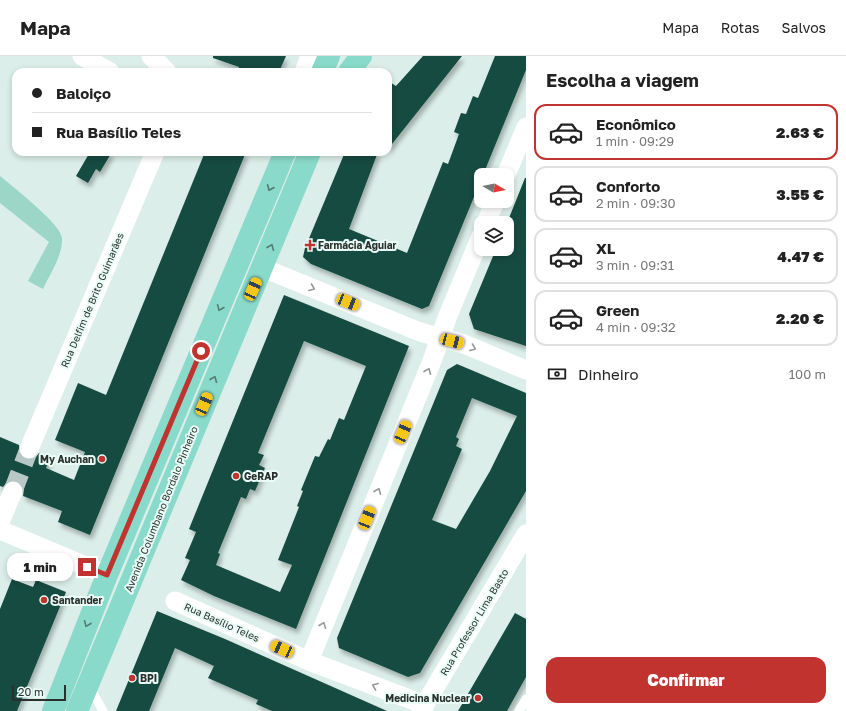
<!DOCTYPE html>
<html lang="pt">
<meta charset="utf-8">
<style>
:root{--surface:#fff;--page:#f2f2f2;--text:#222;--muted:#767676;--line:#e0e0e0;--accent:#c1332e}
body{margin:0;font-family:"Golos Text",sans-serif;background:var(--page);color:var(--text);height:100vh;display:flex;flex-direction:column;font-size:15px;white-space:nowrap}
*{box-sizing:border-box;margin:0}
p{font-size:13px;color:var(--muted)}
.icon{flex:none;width:22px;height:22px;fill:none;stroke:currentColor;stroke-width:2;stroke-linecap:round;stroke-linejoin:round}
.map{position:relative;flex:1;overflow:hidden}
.details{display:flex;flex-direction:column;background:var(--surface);width:320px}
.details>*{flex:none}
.top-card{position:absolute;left:12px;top:12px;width:380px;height:88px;border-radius:12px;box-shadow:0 2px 6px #0003;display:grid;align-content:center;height:88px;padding:0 20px;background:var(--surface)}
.needle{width:26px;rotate:99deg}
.buttons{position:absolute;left:474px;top:112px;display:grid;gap:8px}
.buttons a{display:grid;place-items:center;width:40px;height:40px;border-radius:8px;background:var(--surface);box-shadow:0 2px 6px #0003;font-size:20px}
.scale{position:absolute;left:12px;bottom:10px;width:54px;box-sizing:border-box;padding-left:4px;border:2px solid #29302e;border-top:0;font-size:11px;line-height:14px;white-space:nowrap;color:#29302e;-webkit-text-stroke:3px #e9fcf6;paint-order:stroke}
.end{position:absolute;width:18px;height:18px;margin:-9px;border:5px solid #c1332e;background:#fff;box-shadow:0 0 0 2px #fff}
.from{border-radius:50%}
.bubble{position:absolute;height:28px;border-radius:12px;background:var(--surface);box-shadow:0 2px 6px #0003;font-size:13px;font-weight:800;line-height:28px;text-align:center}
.car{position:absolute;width:12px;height:24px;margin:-12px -6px;border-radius:5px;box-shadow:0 0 3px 1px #0007;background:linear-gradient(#f5c518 24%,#345 0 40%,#f5c518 0 76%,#345 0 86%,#f5c518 0)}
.top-card b{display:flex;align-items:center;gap:14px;height:38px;font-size:15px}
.top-card b+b{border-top:1px solid var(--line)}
.top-card i{width:10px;height:10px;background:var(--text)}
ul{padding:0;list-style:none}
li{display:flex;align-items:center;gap:12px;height:56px;margin:0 8px 6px;padding:0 12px;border:2px solid var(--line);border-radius:12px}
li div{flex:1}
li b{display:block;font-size:15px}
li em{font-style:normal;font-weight:800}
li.current{border-color:var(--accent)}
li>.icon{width:36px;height:36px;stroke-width:1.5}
h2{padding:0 20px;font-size:18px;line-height:48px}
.pay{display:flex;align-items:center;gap:10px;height:44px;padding:0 20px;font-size:15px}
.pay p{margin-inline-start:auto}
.cta{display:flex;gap:8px;margin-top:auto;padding:8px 20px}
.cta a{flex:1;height:46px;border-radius:12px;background:var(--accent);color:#fff;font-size:16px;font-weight:800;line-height:46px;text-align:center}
header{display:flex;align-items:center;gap:24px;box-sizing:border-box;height:56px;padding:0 20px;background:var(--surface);border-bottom:1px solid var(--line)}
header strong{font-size:19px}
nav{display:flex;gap:22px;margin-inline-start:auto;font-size:14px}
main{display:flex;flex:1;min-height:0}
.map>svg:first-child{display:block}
.green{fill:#9bd6c7}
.building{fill:#164c42;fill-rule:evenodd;filter:url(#shadow)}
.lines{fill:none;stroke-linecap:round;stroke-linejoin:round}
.minor-tunnel{stroke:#b8c8c4;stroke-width:19;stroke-dasharray:19 10;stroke-linecap:butt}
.service{stroke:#fff;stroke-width:9}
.minor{stroke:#fff;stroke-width:19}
.primary{stroke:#89daca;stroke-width:22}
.oneway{stroke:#547c74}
.oneway2{stroke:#949896}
.route{stroke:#c1332e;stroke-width:5}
.poi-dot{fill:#c1332e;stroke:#e9fcf6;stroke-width:1.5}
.labels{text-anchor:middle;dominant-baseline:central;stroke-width:4;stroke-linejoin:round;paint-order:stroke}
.poi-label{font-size:10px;font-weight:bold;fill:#29302e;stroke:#e9fcf6;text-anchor:start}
.street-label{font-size:10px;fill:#29302e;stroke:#e9fcf6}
</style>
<header>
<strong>Mapa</strong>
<nav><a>Mapa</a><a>Rotas</a><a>Salvos</a></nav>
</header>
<main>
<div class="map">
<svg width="526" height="655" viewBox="0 0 526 655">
<defs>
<filter id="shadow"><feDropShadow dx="2.5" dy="4.5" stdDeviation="2" flood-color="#0004"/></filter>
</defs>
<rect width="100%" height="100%" fill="#dceee9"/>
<path class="green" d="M0 120C12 130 62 169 62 182 63 199 50 218 43 233L28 225 49 186 0 147Z"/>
<path class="building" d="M213 0H286L279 16H238L239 11 213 2Z
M423 0H462L388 93V25L396 30Z
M495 0H526V14L483 119H481V124L429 250 422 253 311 208 303 201 305 192 345 96H378L349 173 407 197 443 106 448 108 459 78 454 76 461 57 466 58 473 40 478 42Z
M90 96H112L100 116 96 113 88 127 76 120Z
M205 96H246L90 479 58 466 62 455 23 440 24 433 18 425 11 424 6 427 3 431 0 430V381L19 389 20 399 25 403 35 402 39 397 50 401 46 412 74 424 85 396 55 384 78 327 106 339Z
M525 122H526V290L474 273 469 258 496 193H507V167Z
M284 239 409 290 296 573 214 540 181 524 190 504 185 502 196 476 189 473ZM304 285 366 310 344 364 339 362 330 384 328 383 319 401 315 400 301 434 303 435 297 450 299 451 278 504 292 509 280 536 216 509 220 498 218 497 241 441 246 443 250 433 255 435 265 412 259 409 264 399 258 397Z
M457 308 526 337V435L420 617 408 621 339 592 337 582 447 314ZM472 342 517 360 490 415 456 473 432 464 462 393 456 390 459 383 456 381Z
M12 523 33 531 36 524 66 536 17 655H0V553Z
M157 555 225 583 387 655H272L256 648 258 644 208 622 214 610 175 592 149 655H116Z
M515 557 526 563V621L507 655H458Z"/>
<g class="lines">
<path class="minor-tunnel" d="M13 435 29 393"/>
<path class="service" d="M89 630 103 655
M519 655 526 643"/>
<path class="minor" d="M82 0 110 16
M151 0 167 16
M304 16 310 0
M506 119 526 71
M486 167 495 145
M263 212 420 276 464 288 526 314
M29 393 155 96
M0 466 13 435
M0 474 107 519
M175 545 309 605 425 649
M309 605 432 305 447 262 481 180
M421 655 526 478"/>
<path class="primary" d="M322 16 329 0
M349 16 361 0
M53 655 107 519 285 96
M77 655 310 96"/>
</g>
<defs><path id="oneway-chevron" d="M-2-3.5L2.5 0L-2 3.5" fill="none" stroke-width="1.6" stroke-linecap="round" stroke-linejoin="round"/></defs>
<g class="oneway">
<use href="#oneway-chevron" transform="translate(270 132) rotate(113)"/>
<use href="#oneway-chevron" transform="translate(271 191) rotate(-68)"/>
<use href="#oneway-chevron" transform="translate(220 252) rotate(113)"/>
<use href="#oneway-chevron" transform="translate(214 323) rotate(-68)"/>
<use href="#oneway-chevron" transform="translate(87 568) rotate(112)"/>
</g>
<g class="oneway2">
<use href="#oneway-chevron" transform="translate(312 232) rotate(22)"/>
<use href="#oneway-chevron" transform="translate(473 292) rotate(22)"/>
<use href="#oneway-chevron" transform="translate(428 315) rotate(-68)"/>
<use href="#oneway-chevron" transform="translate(378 435) rotate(-68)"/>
<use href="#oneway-chevron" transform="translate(323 569) rotate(-68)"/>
<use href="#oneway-chevron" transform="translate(375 630) rotate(-159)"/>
</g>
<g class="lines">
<path class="route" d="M87 511 107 519 201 295"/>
</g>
<g class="poi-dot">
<path d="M308 183h4v4h4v4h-4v4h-4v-4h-4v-4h4z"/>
<circle cx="102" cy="403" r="4"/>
<circle cx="236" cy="420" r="4"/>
<circle cx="44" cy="544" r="4"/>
<circle cx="132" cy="622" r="4"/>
<circle cx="478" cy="642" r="4"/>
</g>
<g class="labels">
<g class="poi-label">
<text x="318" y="189">Farmácia Aguiar</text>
<text x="94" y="403" text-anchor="end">My Auchan</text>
<text x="244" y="420">GeRAP</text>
<text x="52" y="544">Santander</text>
<text x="140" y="622">BPI</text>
<text x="470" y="642" text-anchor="end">Medicina Nuclear</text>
</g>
<g class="street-label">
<text transform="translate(92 244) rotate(-67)">Rua Delfim de Brito Guimarães</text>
<text transform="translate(161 453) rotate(-68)">Avenida Columbano Bordalo Pinheiro</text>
<text transform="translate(222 566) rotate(24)">Rua Basílio Teles</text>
<text transform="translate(474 566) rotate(-59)">Rua Professor Lima Basto</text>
</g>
</g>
</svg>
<div class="buttons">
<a><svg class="needle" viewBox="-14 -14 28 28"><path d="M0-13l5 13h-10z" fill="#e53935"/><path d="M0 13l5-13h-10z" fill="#767676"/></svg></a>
<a><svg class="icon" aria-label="layers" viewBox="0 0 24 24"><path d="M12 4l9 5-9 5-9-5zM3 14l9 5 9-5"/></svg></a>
</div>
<div class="scale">20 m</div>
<i class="end from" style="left:201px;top:295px"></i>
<i class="end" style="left:87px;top:511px"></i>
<div class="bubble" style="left:7px;top:497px;width:66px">1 min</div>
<i class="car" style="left:253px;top:233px;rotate:24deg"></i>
<i class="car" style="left:348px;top:246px;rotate:112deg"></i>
<i class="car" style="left:452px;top:285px;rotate:105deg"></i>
<i class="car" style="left:204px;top:348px;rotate:23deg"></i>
<i class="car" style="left:403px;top:376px;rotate:23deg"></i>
<i class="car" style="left:367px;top:462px;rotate:22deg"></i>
<i class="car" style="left:282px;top:593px;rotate:294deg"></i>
<div class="top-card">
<b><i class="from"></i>Baloiço</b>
<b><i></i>Rua Basílio Teles</b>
</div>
</div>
<section class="details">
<h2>Escolha a viagem</h2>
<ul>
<li class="current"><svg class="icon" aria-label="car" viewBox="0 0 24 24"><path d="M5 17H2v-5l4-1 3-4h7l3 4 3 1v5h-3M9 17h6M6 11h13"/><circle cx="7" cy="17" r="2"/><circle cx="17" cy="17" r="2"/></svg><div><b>Econômico</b><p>1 min · 09:29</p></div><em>2.63 €</em></li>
<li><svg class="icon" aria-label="car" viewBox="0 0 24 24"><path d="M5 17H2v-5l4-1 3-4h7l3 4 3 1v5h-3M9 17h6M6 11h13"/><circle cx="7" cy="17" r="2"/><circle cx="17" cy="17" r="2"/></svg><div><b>Conforto</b><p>2 min · 09:30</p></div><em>3.55 €</em></li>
<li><svg class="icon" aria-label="car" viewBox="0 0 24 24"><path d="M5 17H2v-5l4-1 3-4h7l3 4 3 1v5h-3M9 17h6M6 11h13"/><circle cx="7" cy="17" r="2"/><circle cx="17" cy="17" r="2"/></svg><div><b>XL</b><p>3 min · 09:31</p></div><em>4.47 €</em></li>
<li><svg class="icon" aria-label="car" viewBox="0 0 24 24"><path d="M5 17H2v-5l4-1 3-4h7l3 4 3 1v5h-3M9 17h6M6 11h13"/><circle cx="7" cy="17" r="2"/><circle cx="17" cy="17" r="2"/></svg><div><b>Green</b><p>4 min · 09:32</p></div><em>2.20 €</em></li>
</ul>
<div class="pay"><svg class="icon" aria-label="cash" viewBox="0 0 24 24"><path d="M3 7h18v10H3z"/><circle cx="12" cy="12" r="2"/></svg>Dinheiro<p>100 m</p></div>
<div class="cta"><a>Confirmar</a></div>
</section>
</main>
